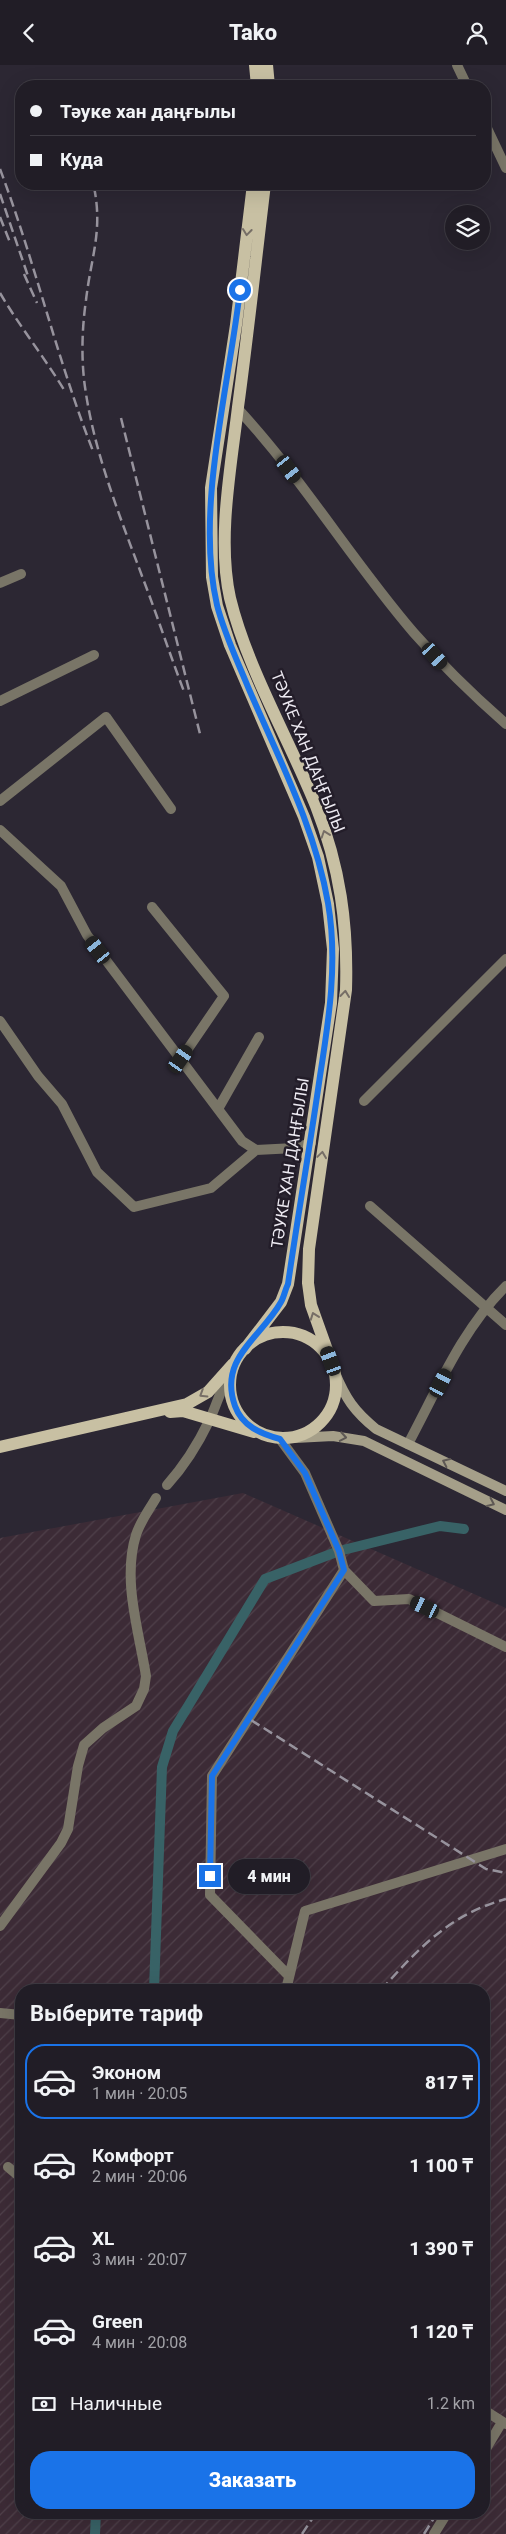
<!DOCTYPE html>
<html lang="ru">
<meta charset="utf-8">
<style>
:root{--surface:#211d26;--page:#29262e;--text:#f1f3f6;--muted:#a2a2a7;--line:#3e3b43;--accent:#1a73e8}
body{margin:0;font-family:Roboto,sans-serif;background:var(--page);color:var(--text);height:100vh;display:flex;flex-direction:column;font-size:19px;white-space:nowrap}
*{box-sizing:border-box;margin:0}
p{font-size:16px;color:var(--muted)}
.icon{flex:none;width:28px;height:28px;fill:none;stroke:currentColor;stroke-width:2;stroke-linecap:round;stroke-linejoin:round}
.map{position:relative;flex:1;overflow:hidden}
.panel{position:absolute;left:15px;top:1919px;width:475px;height:535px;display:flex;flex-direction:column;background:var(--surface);border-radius:20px;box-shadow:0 5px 20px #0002,0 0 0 1px var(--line)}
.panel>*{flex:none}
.top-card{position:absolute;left:15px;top:15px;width:476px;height:110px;border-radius:20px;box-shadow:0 5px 20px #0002,0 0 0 1px var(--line);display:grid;align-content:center;height:110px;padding:0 15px;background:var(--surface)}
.buttons{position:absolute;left:445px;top:140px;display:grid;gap:10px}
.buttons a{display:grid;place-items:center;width:45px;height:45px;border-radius:50%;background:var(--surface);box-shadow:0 5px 20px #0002,0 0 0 1px var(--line);font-size:25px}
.end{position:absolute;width:22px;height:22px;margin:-11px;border:6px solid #1a73e8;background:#fff;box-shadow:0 0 0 2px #fff}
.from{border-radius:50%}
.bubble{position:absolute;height:35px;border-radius:18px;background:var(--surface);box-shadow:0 5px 20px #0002,0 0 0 1px var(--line);font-size:16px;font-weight:800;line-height:35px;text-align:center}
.car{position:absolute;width:15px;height:30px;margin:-15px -8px;border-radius:6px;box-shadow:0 0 4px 1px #0007;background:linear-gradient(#222 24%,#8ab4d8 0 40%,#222 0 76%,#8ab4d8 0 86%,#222 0)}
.top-card b{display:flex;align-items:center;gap:18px;height:48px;font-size:19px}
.top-card b+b{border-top:1px solid var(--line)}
.top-card i{width:12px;height:12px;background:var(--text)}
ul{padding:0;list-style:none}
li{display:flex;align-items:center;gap:15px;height:75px;margin:0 10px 8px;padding:0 5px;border:2px solid transparent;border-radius:20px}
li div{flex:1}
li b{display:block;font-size:19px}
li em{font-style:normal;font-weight:800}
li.on{border-color:var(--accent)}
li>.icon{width:45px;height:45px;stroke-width:1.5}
h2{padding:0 15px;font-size:22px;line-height:60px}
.pay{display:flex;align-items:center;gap:12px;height:55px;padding:0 15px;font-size:19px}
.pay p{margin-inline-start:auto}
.action{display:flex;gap:10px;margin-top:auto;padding:10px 15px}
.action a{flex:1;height:58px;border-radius:20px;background:var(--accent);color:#fff;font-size:20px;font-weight:800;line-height:58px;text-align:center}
header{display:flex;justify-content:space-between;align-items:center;height:65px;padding:0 15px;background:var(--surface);font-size:22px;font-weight:800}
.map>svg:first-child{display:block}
.industrial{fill:url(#industrial-furrows);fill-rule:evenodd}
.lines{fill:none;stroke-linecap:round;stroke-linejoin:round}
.canal{stroke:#386266;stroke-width:10}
.minor{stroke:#797567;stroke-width:10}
.secondary{stroke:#a59f89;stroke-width:10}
.primary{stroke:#c8c0a3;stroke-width:12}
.rail{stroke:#97939d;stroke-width:2.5;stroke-dasharray:10 5;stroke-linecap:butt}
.oneway{stroke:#766e66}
.oneway2{stroke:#5e5854}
.route{stroke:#1a73e8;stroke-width:6}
.labels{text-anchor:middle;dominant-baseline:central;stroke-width:5;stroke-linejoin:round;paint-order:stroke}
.street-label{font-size:16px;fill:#edeaf2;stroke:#231d29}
</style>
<header><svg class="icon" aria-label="back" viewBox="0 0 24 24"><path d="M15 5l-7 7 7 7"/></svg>Tako<svg class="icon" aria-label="person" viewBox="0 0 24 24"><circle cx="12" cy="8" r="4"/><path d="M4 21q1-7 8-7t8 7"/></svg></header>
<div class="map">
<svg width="506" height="2469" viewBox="0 0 506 2469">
<defs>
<pattern id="industrial-furrows" width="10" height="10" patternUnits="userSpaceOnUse" patternTransform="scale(1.25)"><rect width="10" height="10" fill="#3c2b36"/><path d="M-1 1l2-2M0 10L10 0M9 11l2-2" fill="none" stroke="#4f404a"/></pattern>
</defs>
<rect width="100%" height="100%" fill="#2c2733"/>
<path class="industrial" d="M243 1428 506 1543V2469H0V1473ZM21 1925H484V2448H21Z"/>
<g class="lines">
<path class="canal" d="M154 1925 162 1702 173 1666 265 1514 339 1486 440 1461 464 1464
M95 2469 96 2448"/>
<path class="minor" d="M457 0 467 21
M485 59 506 103
M238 344C303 414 352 496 414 568 443 601 473 630 506 659
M0 518 21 509
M0 636 94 590
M0 736 106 652 171 744
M0 765 61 821 87 870 242 1076 256 1085 295 1083 311 1078
M152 842 224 931 181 994
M0 956 38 1011 62 1039 97 1107 134 1142 211 1123 256 1085
M364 1036 506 894
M218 1044 259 972
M370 1141 506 1260
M280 1374 305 1408 339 1486 344 1505 212 1711 210 1830 289 1911
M408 1379C437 1325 462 1264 506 1221
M167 1420C185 1400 198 1379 209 1356 217 1340 220 1324 230 1310
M344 1505 374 1536 409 1534 506 1582
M0 1861 61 1778 68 1764 78 1701 84 1680 103 1663 136 1641 144 1624 146 1611C139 1566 122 1515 136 1470 140 1457 149 1445 156 1433
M286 1925 305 1846 506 1784
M0 1948 21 1950
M8 2102 21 2113
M484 2345 506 2359
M484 2387 502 2357
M434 2469 447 2448"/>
<path class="secondary" d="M335 1308C346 1334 354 1346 376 1364L506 1426
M295 1373 333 1371 364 1376 506 1445"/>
<path class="primary" d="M255 0 257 21
M267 0 269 21
M265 119C256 193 248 268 238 342 231 402 217 474 230 533 247 603 289 674 316 741 340 802 348 859 346 925L309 1184 308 1218 311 1240 331 1296
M230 1320a53 53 0 1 1 106 0a53 53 0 1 1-106 0Z
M245 1284 281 1237 288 1219 331 938 333 884 328 839 318 792 304 752 230 580 217 541 212 512 211 423 236 260 253 119
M170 1347 183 1346 254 1367
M0 1382 187 1339 208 1327 233 1299"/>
<path class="rail" d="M0 104C35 197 57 294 93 386
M94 122C103 166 91 192 86 235 82 263 81 294 85 322 94 387 119 449 142 511 157 550 170 590 185 629
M0 129 29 214
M0 152 11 180
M24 209 37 238
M0 228C20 262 45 293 66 328
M121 353 200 669
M251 1655 486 1804 506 1808
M381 1925C418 1884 450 1849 506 1834
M302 2469 316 2448
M424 2469 437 2448"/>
</g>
<defs><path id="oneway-chevron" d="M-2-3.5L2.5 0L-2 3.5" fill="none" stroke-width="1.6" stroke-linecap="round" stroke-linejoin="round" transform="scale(1.25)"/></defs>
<g class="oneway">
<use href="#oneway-chevron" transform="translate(247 167) rotate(97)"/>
<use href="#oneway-chevron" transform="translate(325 769) rotate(-109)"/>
<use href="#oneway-chevron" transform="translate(345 929) rotate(-84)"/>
<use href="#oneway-chevron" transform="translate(322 1090) rotate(-82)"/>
<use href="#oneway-chevron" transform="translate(314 1251) rotate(-110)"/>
<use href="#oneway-chevron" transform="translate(203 1329) rotate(148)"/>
</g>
<g class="oneway2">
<use href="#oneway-chevron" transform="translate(343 1372) rotate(10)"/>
<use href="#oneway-chevron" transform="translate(446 1397) rotate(-155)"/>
<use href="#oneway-chevron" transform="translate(491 1438) rotate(25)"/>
</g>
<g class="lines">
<path class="route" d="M210 1811 212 1711 344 1505 339 1486 305 1408 280 1374C261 1369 242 1361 235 1341 218 1293 261 1273 281 1237 284 1232 285 1225 288 1219 298 1150 310 1081 320 1011 329 954 338 896 328 838 315 762 278 692 248 622 237 595 224 568 217 540 195 445 229 322 240 225"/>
</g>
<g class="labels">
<g class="street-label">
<text transform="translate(308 687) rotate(68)">ТӘУКЕ ХАН ДАҢҒЫЛЫ</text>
<text transform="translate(290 1098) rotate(-81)">ТӘУКЕ ХАН ДАҢҒЫЛЫ</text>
</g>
</g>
</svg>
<div class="buttons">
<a><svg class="icon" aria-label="layers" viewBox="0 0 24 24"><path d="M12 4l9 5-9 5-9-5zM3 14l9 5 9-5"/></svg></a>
</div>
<i class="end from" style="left:240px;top:225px"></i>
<i class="end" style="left:210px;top:1811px"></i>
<div class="bubble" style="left:228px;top:1794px;width:82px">4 мин</div>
<i class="car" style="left:289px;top:404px;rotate:143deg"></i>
<i class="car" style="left:435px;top:591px;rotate:138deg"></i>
<i class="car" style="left:98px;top:885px;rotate:322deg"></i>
<i class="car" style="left:181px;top:994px;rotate:35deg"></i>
<i class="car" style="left:331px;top:1296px;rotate:340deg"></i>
<i class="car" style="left:441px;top:1318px;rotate:28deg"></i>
<i class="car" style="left:425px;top:1542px;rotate:296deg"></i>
<div class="top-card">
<b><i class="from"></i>Тәуке хан даңғылы</b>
<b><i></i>Куда</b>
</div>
<section class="panel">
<h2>Выберите тариф</h2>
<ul>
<li class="on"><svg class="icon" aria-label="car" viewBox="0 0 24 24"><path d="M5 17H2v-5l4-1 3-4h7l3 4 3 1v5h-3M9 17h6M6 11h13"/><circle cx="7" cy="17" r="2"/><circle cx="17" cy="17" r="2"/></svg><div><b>Эконом</b><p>1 мин · 20:05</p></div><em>817 ₸</em></li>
<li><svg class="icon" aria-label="car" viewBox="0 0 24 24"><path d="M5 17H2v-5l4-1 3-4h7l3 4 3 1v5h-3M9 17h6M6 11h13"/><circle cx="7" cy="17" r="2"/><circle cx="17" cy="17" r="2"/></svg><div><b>Комфорт</b><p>2 мин · 20:06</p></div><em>1 100 ₸</em></li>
<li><svg class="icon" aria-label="car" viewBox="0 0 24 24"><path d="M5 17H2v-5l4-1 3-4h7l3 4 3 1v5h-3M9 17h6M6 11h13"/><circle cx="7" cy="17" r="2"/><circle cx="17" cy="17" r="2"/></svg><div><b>XL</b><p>3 мин · 20:07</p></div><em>1 390 ₸</em></li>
<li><svg class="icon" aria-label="car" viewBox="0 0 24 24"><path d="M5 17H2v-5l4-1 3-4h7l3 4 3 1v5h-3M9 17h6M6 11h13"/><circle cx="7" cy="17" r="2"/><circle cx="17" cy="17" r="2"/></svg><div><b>Green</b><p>4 мин · 20:08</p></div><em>1 120 ₸</em></li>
</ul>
<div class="pay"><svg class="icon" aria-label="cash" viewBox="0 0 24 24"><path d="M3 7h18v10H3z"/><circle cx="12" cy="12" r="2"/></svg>Наличные<p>1.2 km</p></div>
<div class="action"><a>Заказать</a></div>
</section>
</div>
